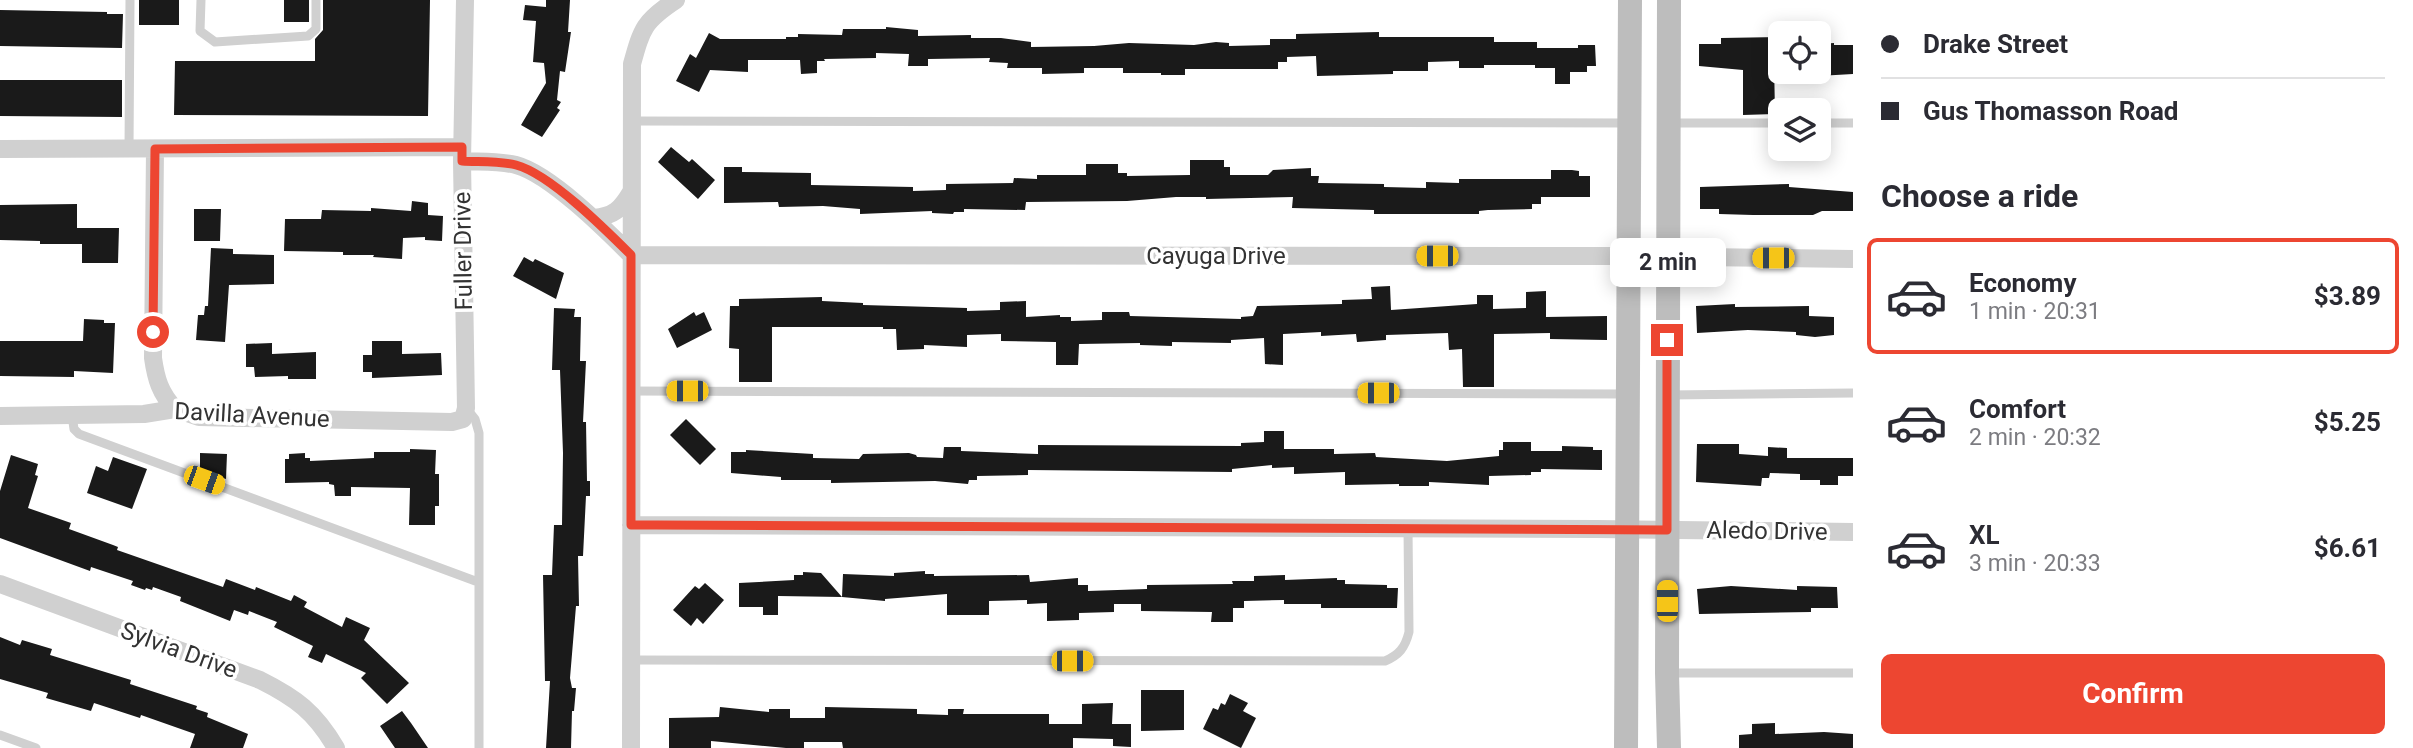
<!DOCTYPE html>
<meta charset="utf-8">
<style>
:root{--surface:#fff;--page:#f2f2f3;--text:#2b2b33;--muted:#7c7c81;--line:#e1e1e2;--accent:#ed4631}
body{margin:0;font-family:Roboto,sans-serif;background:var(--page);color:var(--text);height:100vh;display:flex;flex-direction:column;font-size:26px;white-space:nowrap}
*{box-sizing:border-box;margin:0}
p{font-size:23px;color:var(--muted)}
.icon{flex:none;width:38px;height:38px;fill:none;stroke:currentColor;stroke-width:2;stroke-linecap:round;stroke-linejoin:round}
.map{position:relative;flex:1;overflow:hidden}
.details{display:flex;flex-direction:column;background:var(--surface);width:560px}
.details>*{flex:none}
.banner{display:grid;align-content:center;height:154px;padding:0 28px;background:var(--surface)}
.buttons{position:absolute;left:1768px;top:21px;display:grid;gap:14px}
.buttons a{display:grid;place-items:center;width:63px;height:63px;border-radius:10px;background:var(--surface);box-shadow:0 4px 18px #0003;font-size:35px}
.end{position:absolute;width:32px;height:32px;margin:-16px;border:9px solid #ed4631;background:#fff;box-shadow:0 0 0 4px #fff}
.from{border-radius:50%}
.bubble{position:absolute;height:49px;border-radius:10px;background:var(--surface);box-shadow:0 4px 18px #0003;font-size:23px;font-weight:700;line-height:49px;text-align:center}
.car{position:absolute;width:21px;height:42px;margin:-21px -10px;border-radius:9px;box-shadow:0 0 5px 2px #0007;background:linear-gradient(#f5c518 24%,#345 0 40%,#f5c518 0 76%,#345 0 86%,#f5c518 0)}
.banner b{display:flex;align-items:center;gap:24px;height:66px;font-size:26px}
.banner b+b{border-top:2px solid var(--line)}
.banner i{width:18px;height:18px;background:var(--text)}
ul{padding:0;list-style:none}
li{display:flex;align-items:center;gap:21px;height:116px;margin:0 14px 10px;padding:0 14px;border:4px solid transparent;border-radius:10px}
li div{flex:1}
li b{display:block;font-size:26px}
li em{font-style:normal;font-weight:700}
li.active{border-color:var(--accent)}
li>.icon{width:63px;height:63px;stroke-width:1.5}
h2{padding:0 28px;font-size:32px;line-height:84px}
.action{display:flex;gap:14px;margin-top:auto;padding:14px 28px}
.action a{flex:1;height:80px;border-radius:10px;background:var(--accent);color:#fff;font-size:28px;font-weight:700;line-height:80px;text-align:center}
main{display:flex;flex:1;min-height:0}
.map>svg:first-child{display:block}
.building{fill:#1a1a1a}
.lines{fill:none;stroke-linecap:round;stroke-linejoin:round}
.service{stroke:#d0d0d0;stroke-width:9}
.minor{stroke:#d0d0d0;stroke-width:18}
.secondary{stroke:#bdbdbd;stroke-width:24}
.route{stroke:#ed4631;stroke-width:9}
.labels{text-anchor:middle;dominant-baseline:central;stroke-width:7;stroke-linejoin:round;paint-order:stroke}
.street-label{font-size:24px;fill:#333;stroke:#fff}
</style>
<main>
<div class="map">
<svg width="1853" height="748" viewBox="0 0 1853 748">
<rect width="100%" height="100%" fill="#fff"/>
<path class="building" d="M139 0H179V25H139Z
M284 0H309V22H284Z
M323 0H430L428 116 174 115 175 61H315V39L323 30Z
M546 0H570L568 32H571L565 72 560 71 557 100 561 102 557 108 560 110 542 137 521 125 546 83 544 63 533 62 536 21 523 20 525 5 546 7Z
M0 10 107 12V14H123L122 48 0 46Z
M886 27 918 30V36L971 35V38H1001L1031 42V47L1094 46 1129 43 1194 45 1216 42 1229 43V46L1270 45V39H1296V34L1379 32V37H1494V42H1537V48H1578V45H1595L1596 66H1587V72H1570V84H1555V68H1535V65H1484V68H1459V61L1428 62V71H1393V74L1317 76 1316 56 1287 57V62H1278V69H1185V75H1161V73H1123V68H1084V73L1042 74V68H1007L1008 63 989 62 990 58 928 59V66H908L909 54 876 53V58L824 59 825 61H817V73L801 74 800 60H748V72L710 70 699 92 676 81 690 54 696 58 709 33 720 39H786V37H798V34L842 35 843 29H886Z
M1780 37V61H1774L1775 114 1743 115V70L1699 66V44H1721V38Z
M1834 43V45H1853V74L1818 76V44Z
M0 80H122V117L0 116Z
M671 147 689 162 692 159 715 180 698 199 658 162Z
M1190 160H1224V167H1230V175H1268L1273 170 1311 168V176H1319L1318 183 1384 184V187L1426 188V182L1459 183V179H1551V170H1572L1579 171V176H1590V197H1541V204H1532V209L1488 210 1479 211V214H1374V210L1292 208 1293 197 1206 199V197H1176L1127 201 1026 202 1025 210 964 209V212H954L953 214 932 213V211L860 214V209L823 206 779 207 778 202 724 203V167H742V172L811 173V185L913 187V191L946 190V184L1013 183 1014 178 1037 179V175H1086V164H1118V173H1127V176L1190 175Z
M1789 184V187L1853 192V211H1822L1813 215H1753L1719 214V209H1700V187Z
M412 201 428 203V215L443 216 442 241 425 240V237L403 238 402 259 373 257 374 255H343V252L284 251 285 219H321L322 210 371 211V208L411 211Z
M77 204V228H119L118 263H82V244H40V241L0 240V205Z
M194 209H221L220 241H194Z
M211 248 233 249V254L274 255V284L229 285 225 342 196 340 198 315H204L205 306H208Z
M524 257 533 262 535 259 564 273 556 299 513 276Z
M1390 286 1391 310 1477 304V295H1493V309L1526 308V292L1546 291V317L1607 316V340L1550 339V333L1494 334V387H1463L1462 349 1449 350 1448 333 1386 335V340L1357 342 1356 334 1321 336V332L1283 334V365L1265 364 1264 338 1231 340V343L1172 342V346L1140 345V343L1079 344 1078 365H1056V342L1001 341V334L967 335V347L924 345V349L897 350 896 329H883V327H772V382H739V349L729 348 730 306H739V299L822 297V301L863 303V305L967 308V311L1000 310V302L1026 301V317L1060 315V317H1071V321L1102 320V312H1129L1130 316 1241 319V317L1253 316 1257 306 1342 304V300L1372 299 1371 287Z
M1735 304V307L1809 306V316L1834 317V335L1815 337 1796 335V332L1748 330 1697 333 1696 306Z
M554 308 575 309 574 317H581L580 361H586L583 422H586L587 481H590V496H586L583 556H578L579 606H576L570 678 572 688H576L574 711H572L571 748H546L550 681H545L543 575H552L554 525H562L563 453 560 370H552Z
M694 312 696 316 704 312 712 330 677 348 668 329Z
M84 319 104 320V323H115L113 373 74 371V377L0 376V341H83Z
M372 341H402V354L441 353 442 375 372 378V372H363V355H372Z
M272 343V354L316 352V379H288V376L255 377 254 367H246V344Z
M686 419 716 449 700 465 670 435Z
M1264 431H1284V449H1334V454L1375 453 1376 457 1447 461 1499 456V450H1503V442H1531V451H1562V446L1593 447V450H1602V470L1541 469V472H1531V475L1489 476V485L1429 482V486H1399V484L1345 485V472L1294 474V467L1272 468V465L1232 469V472L1028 470V475L977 476V480H969L968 484 935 481 831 483V480H781V477L731 473V452H746V450L813 454V458L859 459 863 454 909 453 916 455 917 457 943 458 944 447H961V451L1038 454V445L1241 446V443L1264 442Z
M1697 444H1739V454L1768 456V447L1787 448V458H1853V476H1838V485H1820V480H1800V474L1770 473 1769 478H1762L1761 486 1696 482Z
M410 449 436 450 435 474H439V506H435V525H409L410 488 351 487V496H335L334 485 329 484V482L285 483V459H289V454L305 453V458H310V461L374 458V452H410Z
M200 453 227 454 226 479 200 471Z
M11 455 38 464 35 475 38 476 28 508 71 523 69 529 113 545 118 547 117 550 223 587 226 579 255 590 256 587 291 601 294 595 307 602 304 607 342 627 346 617 370 628 364 640 409 683 387 704 361 678 366 673 326 654 322 663 308 657 313 646 274 627 277 622 249 611 248 615 234 610 230 621 180 601 181 597 153 587 152 590 146 588 145 590 131 585 133 581 91 567 90 571 0 538V491Z
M113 457 147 469 132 509 87 493 96 466 108 471Z
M925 571V574H934V576L1029 575 1030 582 1078 578V585H1088V591L1147 589V585L1233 584 1232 581H1254V576L1285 575V580L1337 578V580H1345V584L1387 585V588H1398L1397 608H1321V604H1284V600L1244 601V608H1233V622H1211L1212 612 1141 611V604H1114V612L1079 613V620L1047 621V603L1027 604V600L989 601V615H947V594L885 599V601L842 597 778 596V615H763V607H739V583L794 580V575H803V572L821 573 842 597 843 574 894 576V573Z
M705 583 724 600 703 624 697 618 691 626 673 610 695 586 699 589Z
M1731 586 1797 590V586L1837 587 1838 608H1811V612L1699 614 1697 589Z
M0 637 20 645 22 640 52 649 50 655 131 680 130 684 197 706 196 709 208 713 207 717 248 734 243 748H190L195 734 141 715 140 718 94 703 91 711 46 698 48 693 0 679Z
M1141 690H1184V730L1141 731Z
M1230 694 1248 703 1243 711 1256 718 1241 748 1203 729 1213 708 1218 710 1221 703 1225 705Z
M1113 703 1112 724H1131V747L1113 746V739L1073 738V748H843L842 742H804V748H786L711 741V748H669V718L719 717 720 707 769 712V709H790V718H825V707L917 709V714L948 715V709H964L963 714H1049V724H1082V704Z
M402 711 411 723 428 748H395L380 726Z
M1775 723V734L1824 732 1853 734V748H1739V735L1752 734V724Z"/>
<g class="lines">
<path class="service" d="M201 0 200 31 215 42 308 36 316 29V0
M632 121 1627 123
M1670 123H1780
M1818 123H1853
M129 149 130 0
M631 391 1627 394
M1669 395 1853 393
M467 409 475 419 479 433V748
M72 415 74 429 79 434 478 582
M631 660 1385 661C1399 655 1405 648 1409 632L1408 528
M1669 673H1853
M0 735 36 748"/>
<path class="minor" d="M0 149 462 147
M155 149 153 358C156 379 160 393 175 409
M462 161C479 162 500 161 516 165 550 174 606 230 631 255L1616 256 1853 259
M594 218C614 216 621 209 631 192
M0 416 144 414 175 409 199 417 452 422 463 419 466 408 462 161 465 0
M631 525 1597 529 1853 532
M0 584 260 680C296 698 315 712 336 748
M631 748 632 64C642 28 644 21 676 0"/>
<path class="secondary" d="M1626 748 1630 0
M1669 748 1667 673 1669 0"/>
</g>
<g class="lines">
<path class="route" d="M153 332 155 149 462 147V161C479 162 500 161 516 165 550 174 606 230 631 255V525H656L1667 530V340"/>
</g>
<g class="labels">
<g class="street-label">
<text transform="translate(463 251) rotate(-91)">Fuller Drive</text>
<text x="1216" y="256">Cayuga Drive</text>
<text transform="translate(252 415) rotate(3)">Davilla Avenue</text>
<text transform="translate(1767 531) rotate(1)">Aledo Drive</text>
<text transform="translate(179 650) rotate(20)">Sylvia Drive</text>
</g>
</g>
</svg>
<div class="buttons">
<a><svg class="icon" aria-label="locate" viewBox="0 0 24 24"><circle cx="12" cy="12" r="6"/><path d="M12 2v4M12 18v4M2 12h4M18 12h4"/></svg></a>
<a><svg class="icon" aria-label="layers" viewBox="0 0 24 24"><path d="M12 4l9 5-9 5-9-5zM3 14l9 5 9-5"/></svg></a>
</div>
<i class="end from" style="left:153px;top:332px"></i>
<i class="end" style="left:1667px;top:340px"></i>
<div class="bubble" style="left:1610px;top:238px;width:116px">2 min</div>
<i class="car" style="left:1437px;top:256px;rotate:270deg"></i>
<i class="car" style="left:1773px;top:258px;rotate:270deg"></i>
<i class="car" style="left:687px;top:391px;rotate:270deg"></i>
<i class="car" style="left:1378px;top:393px;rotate:270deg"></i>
<i class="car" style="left:204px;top:480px;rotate:110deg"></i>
<i class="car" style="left:1667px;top:601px;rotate:0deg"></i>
<i class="car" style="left:1072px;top:661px;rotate:90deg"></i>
</div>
<section class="details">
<div class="banner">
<b><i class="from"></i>Drake Street</b>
<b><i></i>Gus Thomasson Road</b>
</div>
<h2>Choose a ride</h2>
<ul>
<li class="active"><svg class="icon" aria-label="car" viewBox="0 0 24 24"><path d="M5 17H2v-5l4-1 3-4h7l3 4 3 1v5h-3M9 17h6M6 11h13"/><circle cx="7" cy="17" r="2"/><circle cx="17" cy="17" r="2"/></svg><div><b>Economy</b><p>1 min · 20:31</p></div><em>$3.89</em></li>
<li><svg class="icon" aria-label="car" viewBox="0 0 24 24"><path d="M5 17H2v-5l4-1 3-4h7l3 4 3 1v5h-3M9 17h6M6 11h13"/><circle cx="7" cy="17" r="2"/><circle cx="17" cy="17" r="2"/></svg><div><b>Comfort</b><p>2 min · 20:32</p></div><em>$5.25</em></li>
<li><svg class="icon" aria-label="car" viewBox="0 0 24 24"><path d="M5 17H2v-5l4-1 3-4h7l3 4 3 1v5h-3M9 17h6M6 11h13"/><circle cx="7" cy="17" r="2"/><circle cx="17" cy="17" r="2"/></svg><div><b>XL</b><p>3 min · 20:33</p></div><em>$6.61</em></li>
</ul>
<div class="action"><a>Confirm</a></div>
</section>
</main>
